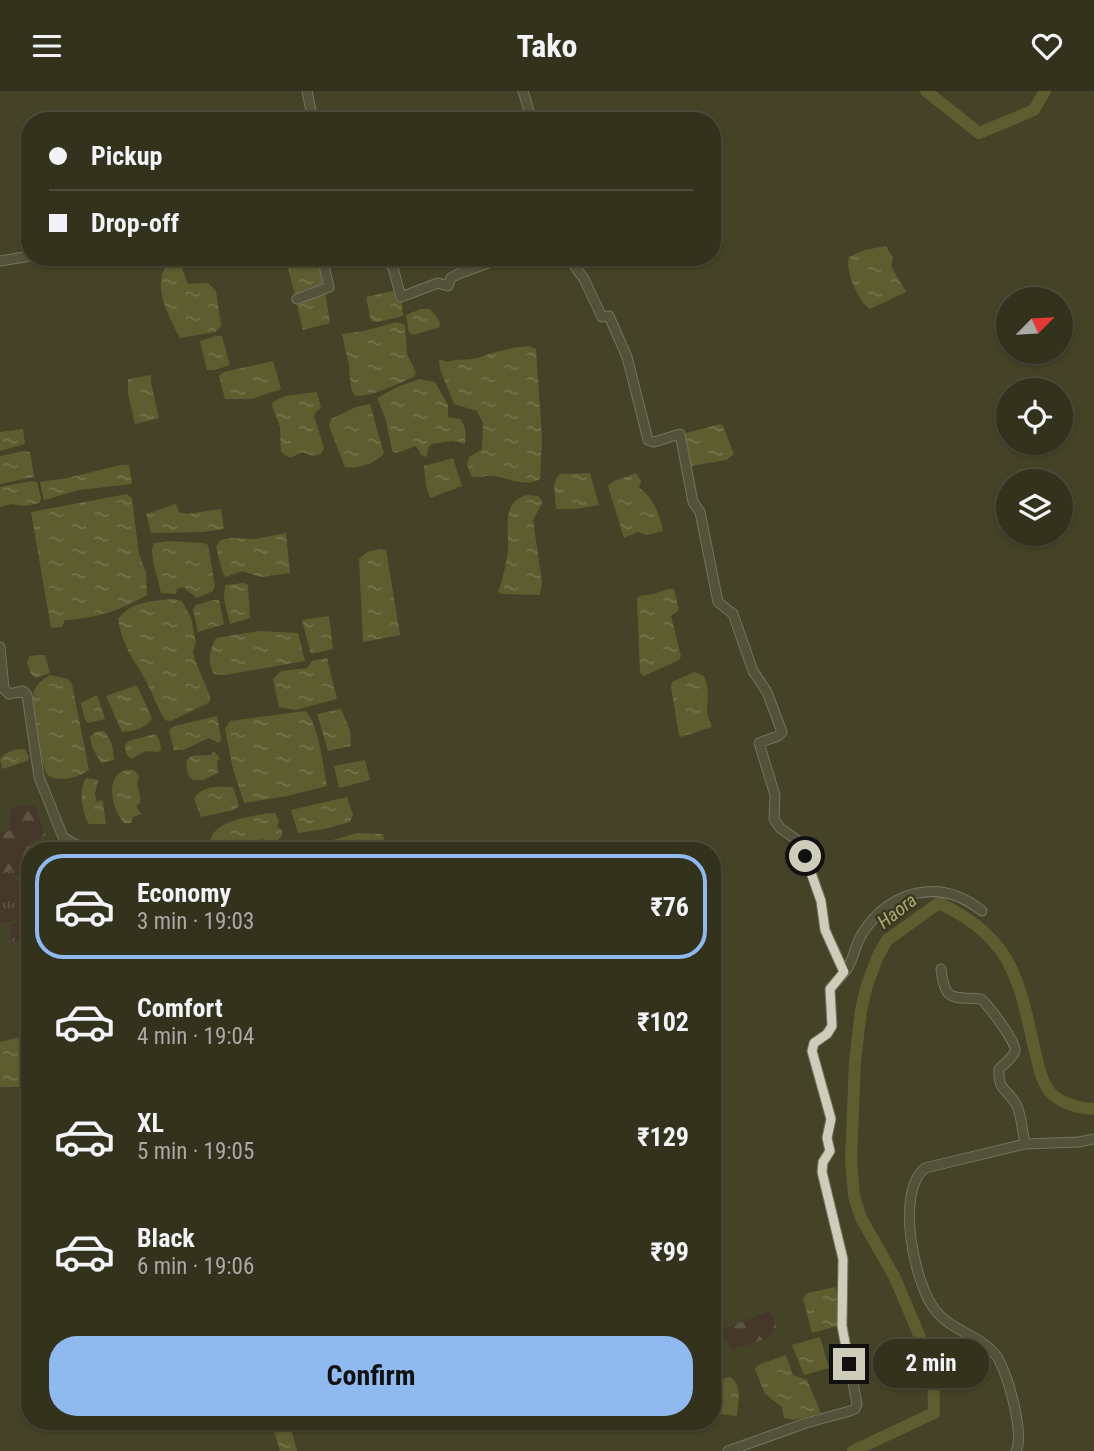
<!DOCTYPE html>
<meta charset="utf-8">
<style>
:root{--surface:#33321d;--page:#3b3a26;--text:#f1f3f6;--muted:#a9aaa4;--line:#4e4d3b;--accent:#90b9f0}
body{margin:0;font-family:"Roboto Condensed",sans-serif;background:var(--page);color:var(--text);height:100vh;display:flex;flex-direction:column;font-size:26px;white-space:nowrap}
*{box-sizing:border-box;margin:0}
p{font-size:23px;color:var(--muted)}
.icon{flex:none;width:38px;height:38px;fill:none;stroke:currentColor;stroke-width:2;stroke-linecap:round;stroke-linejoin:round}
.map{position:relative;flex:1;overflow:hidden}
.details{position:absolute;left:21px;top:751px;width:700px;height:588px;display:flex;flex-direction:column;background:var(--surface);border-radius:28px;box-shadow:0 2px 5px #0004,0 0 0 2px var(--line)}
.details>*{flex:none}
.banner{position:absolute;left:21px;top:21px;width:700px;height:154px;border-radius:28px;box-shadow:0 2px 5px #0004,0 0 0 2px var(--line);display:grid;align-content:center;height:154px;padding:0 28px;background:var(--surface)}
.needle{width:46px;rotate:66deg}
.tools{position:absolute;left:996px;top:196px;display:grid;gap:14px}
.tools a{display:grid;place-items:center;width:77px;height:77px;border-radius:50%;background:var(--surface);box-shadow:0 2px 5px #0004,0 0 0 2px var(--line);font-size:35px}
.end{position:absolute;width:32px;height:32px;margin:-16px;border:9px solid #cdcdb9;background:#111;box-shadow:0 0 0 4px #111}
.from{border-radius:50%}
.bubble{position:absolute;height:49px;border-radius:24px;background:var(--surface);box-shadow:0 2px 5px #0004,0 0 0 2px var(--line);font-size:23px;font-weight:700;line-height:49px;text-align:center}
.banner b{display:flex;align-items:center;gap:24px;height:66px;font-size:26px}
.banner b+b{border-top:2px solid var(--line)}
.banner i{width:18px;height:18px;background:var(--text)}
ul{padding:12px 0 0;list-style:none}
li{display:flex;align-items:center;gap:21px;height:105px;margin:0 14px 10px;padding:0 14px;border:4px solid transparent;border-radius:28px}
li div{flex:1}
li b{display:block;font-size:26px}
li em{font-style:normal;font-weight:700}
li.active{border-color:var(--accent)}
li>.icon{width:63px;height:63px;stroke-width:1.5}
.action{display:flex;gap:14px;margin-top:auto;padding:14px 28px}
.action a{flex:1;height:80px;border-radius:28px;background:var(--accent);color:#111;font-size:28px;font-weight:700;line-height:80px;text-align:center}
header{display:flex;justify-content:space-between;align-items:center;height:91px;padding:0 28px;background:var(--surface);font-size:32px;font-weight:700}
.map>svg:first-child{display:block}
.grass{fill:url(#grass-tufts)}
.forest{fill:url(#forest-firs)}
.water{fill:url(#water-ripples)}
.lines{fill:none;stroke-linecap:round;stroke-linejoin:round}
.river{stroke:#5e5d30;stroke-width:12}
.minor-casing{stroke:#74735d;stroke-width:11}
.minor{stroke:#53533b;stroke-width:9}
.route{stroke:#cdcdb9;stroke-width:9}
.labels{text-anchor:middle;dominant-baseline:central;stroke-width:5;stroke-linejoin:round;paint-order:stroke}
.water-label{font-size:19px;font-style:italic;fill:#acaa72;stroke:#393920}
</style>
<header><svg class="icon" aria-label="menu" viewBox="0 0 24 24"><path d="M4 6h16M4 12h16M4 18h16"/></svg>Tako<svg class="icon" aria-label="heart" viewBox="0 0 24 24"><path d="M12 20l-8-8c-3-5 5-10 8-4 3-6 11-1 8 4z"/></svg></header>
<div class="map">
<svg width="1094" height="1360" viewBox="0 0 1094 1360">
<defs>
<pattern id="grass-tufts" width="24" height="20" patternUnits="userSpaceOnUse" patternTransform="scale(1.75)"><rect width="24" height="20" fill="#453729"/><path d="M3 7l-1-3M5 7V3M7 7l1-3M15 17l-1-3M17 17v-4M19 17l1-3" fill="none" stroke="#5f5346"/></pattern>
<pattern id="forest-firs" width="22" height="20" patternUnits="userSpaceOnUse" patternTransform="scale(1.75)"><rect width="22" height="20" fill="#453729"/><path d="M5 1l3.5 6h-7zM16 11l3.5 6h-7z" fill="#5f5346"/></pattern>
<pattern id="water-ripples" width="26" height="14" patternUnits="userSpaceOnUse" patternTransform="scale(1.75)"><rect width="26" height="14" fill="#5e5d30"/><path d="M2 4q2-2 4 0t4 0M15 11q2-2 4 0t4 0" fill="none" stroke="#74734c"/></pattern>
</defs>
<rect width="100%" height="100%" fill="#444327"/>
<path class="grass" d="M14 779 30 832V844L22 846 23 852 10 849 11 834 23 827 0 833V783Z"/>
<path class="forest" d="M21 715H35L46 744 28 753 31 759 30 783 16 785 14 779 0 783V741L10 740V718Z
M770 1220C771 1224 776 1231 776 1236 776 1249 741 1255 731 1258L721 1239Z"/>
<path class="water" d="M886 155 893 167 891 175 906 201 870 218C858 210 845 180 849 166L865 159Z
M285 166H320L326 194 295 204Z
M174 173 182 177 188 193 208 192 216 200 221 235 215 241 180 247C169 226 152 196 166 175Z
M397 199 401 202 403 225 377 231 371 230 366 206Z
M325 200 330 232 303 239 296 210Z
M421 218H430L439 229 440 236 413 244 409 242 406 224Z
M397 231 405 234 407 263 416 282 413 286C395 294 375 305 355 305L351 297 349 275 342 243 364 240Z
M216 245H222L230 274 215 279H207L200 250Z
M529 255 536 258 542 348 540 388C522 398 506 384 488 385 480 385 478 388 471 385L467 373 469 366 482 358 483 332 477 320 454 313 440 278 439 268 448 271C458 267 468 270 478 267 495 260 511 257 529 255Z
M273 270 281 298 252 308H225L219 285 224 281Z
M151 284V292L159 327 135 333 128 302V288Z
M420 288 435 291 448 314V326L460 328C467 337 466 343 465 353L452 350 432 353 428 357 427 366 421 364 416 355 397 362 392 360 386 329 377 307 397 296Z
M317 301 321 317 316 321 314 325 324 357 321 363 313 365 302 361 290 367 281 361 280 336 272 315 273 311 285 305Z
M370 313 384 363C375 372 358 378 345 376L329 335 331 328 356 316Z
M720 333 723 335 734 363 726 369 691 375 683 343Z
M23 338 25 353 0 360V341Z
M23 360 30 361 34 386 0 393V365Z
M453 367 462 395 430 407 426 395 424 375Z
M121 374H129L132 393 79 399 44 409 40 391 67 387Z
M590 382 599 414 575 418H556L554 394 557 386 561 383Z
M636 382 641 390 639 397C651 403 661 425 663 440L646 444 638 441 624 447 608 395 612 391Z
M32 390 37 391 41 408 39 412 25 415 11 413 0 416V396Z
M127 403 132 407 139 464 146 481 147 504C122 519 94 528 65 529L62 536 51 537 31 421Z
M527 404 538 405 543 411 533 429 542 491 540 504 502 503 498 501C503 487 507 471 508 456 509 435 501 411 527 404Z
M176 413 179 421 187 423 221 418 224 438 202 441 151 442 146 423Z
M286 442 290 482 261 486 242 480 226 486 223 483 216 456 220 449 231 447 255 448Z
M169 450 203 452 208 454 215 495 213 500 197 507 183 496 177 498 176 503 161 502 153 470 152 459 154 452Z
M379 458 386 459 400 544 363 551 359 468 367 461Z
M244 492 248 494 250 527 230 533 224 508 225 494Z
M668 498H674L679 519 671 525 681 565 679 569 644 585 640 582 637 508 639 505 654 503Z
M173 508 182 510 191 527 196 552 193 560 195 569 210 605V611L171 630 165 629C158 618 154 606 148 594 134 567 124 560 118 528 131 510 153 510 173 508Z
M213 509H219L224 533 198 541 193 518 196 514Z
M329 525 333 558 311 563 302 529Z
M259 540 298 542 305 570 225 584 214 583C207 570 209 560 216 547Z
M39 564H45L50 582 36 587 31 583 27 571 30 565Z
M327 567 337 608 295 619 279 616 273 588 281 580 307 577 312 570Z
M694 581 704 585C709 597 708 607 707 619 707 624 710 631 712 636L681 646 679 644 671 596 672 591Z
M50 584 68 588 72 593 89 679C78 687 59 692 47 684 40 669 30 615 34 600 37 592 44 588 50 584Z
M134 595H137L152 627C146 638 133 640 122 641L106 605Z
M97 604 105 628 88 632 85 629 81 612Z
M341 618 350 639 351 655 328 660 317 623Z
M305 620C319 631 323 677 327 695L287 705 244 712 233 678 225 638 230 630Z
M217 625 221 648 219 652 209 647 183 659H174L169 639 174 635Z
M104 640C112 649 113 657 114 669L101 672 92 656 90 646 95 641Z
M155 643C160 648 160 652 161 659L158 661 146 660 131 668 126 663 125 654 129 650Z
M25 658 29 667 27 670 2 678 0 668C8 660 14 658 25 658Z
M214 660 220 668 217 669 218 682 203 689H193L188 684 186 671 191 665 210 664Z
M365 669 370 689 339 697 334 675Z
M126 679H134L139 685C135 695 141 702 140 712L136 715 141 723 133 726 131 732H124C112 719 104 684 126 679Z
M86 687 98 689 95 703 97 712 100 709 103 711 106 733H89C82 722 78 699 86 687Z
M229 696H233L239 715 234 719 201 726 194 708C200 696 216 695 229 696Z
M347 706 353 724 350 731 325 738 298 742 291 719Z
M268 722H275L279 730 277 736 282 739V745L277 750 269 753 263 748 250 753 235 752 224 759H212C202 731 249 726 268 722Z
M357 742 383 743 386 759H328L326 751Z
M29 944 30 996H0V951Z
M836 1196 842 1228 841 1234 812 1242 803 1207 808 1202Z
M820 1246 829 1277 804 1284 792 1254Z
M786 1264 793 1284 807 1289 821 1322 794 1329 784 1327 782 1316 765 1303 755 1278 758 1274Z
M730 1286C743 1294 738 1311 737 1325L712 1322V1291Z
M271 1330H289L297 1360H280Z"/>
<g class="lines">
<path class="river" d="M926 0 979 42 1034 19 1045 0
M853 1360 934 1322 933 1277 895 1187 861 1127 854 1105 851 1069 855 970 861 919 867 894 878 865 887 849 939 812C969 826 998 847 1012 879 1023 903 1028 930 1034 956 1038 971 1040 989 1050 1001 1061 1013 1079 1017 1094 1018"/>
<defs>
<path id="minor" d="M307 0 313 30
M523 0 532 30
M355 166H366
M386 166 393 177 401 206 438 192 448 195 451 187 458 183 505 166
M549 166 556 171 571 170 584 188 602 226 609 225 627 266 648 349 654 351 680 343 693 411 700 421 718 511 733 523 753 580 767 601 782 641 778 645 759 652 775 704 774 728 780 737 797 749 808 772 821 810 825 839 844 881
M0 170 30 165
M297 208 329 196 322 166
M0 556 4 598 9 603 23 600 27 604 39 686 63 746 74 753 104 760
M941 878C945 914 955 905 981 908 989 915 1017 952 1015 960 1012 968 1005 972 999 978 998 1001 1007 997 1016 1013 1022 1024 1022 1040 1025 1053L1079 1051 1094 1048
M728 1360 806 1332 850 1320 855 1318 857 1313 842 1235 843 1168 822 1081 823 1071 830 1060 827 1047 831 1028 812 960 814 952 827 943 832 935 830 898C835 891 842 885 847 878 854 867 855 854 862 843 890 799 940 786 982 820
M1016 1360C1025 1344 1007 1277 995 1263 979 1244 950 1239 935 1219 914 1192 895 1101 925 1077L1025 1053"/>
</defs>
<use href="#minor" class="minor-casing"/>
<use href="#minor" class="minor"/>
</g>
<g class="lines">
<path class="route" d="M805 765 821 810 825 839 844 881 830 898 832 935 827 943 814 952 812 960 831 1028 827 1047 830 1060 823 1071 822 1081 843 1168 842 1235 849 1273"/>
</g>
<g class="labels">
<g class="water-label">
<text transform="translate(897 820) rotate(-38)">Haora</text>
</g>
</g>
</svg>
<div class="tools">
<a><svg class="needle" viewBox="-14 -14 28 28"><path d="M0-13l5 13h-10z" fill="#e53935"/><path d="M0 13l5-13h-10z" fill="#a9aaa4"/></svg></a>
<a><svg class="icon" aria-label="locate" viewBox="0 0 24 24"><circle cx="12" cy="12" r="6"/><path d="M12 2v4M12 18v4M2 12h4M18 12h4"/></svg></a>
<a><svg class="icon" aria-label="layers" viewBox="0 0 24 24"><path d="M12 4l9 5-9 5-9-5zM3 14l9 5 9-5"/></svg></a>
</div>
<i class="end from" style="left:805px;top:765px"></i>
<i class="end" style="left:849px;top:1273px"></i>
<div class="bubble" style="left:873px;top:1248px;width:116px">2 min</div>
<div class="banner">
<b><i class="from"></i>Pickup</b>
<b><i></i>Drop-off</b>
</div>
<section class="details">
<ul>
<li class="active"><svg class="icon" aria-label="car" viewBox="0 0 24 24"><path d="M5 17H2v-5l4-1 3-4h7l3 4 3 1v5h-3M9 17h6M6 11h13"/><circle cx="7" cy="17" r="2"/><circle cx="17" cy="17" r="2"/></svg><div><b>Economy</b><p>3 min · 19:03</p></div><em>₹76</em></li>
<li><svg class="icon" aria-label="car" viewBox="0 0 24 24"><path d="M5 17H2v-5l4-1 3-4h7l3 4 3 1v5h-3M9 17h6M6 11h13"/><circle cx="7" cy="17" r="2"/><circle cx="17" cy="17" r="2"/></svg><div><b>Comfort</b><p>4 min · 19:04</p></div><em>₹102</em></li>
<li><svg class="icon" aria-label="car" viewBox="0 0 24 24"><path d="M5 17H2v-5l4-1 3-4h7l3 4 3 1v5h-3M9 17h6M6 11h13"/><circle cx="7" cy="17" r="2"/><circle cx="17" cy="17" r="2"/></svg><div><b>XL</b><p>5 min · 19:05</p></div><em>₹129</em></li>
<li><svg class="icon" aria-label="car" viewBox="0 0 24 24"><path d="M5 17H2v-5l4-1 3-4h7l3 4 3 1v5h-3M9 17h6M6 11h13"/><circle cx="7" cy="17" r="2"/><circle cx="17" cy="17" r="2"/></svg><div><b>Black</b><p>6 min · 19:06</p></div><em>₹99</em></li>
</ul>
<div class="action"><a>Confirm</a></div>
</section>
</div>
